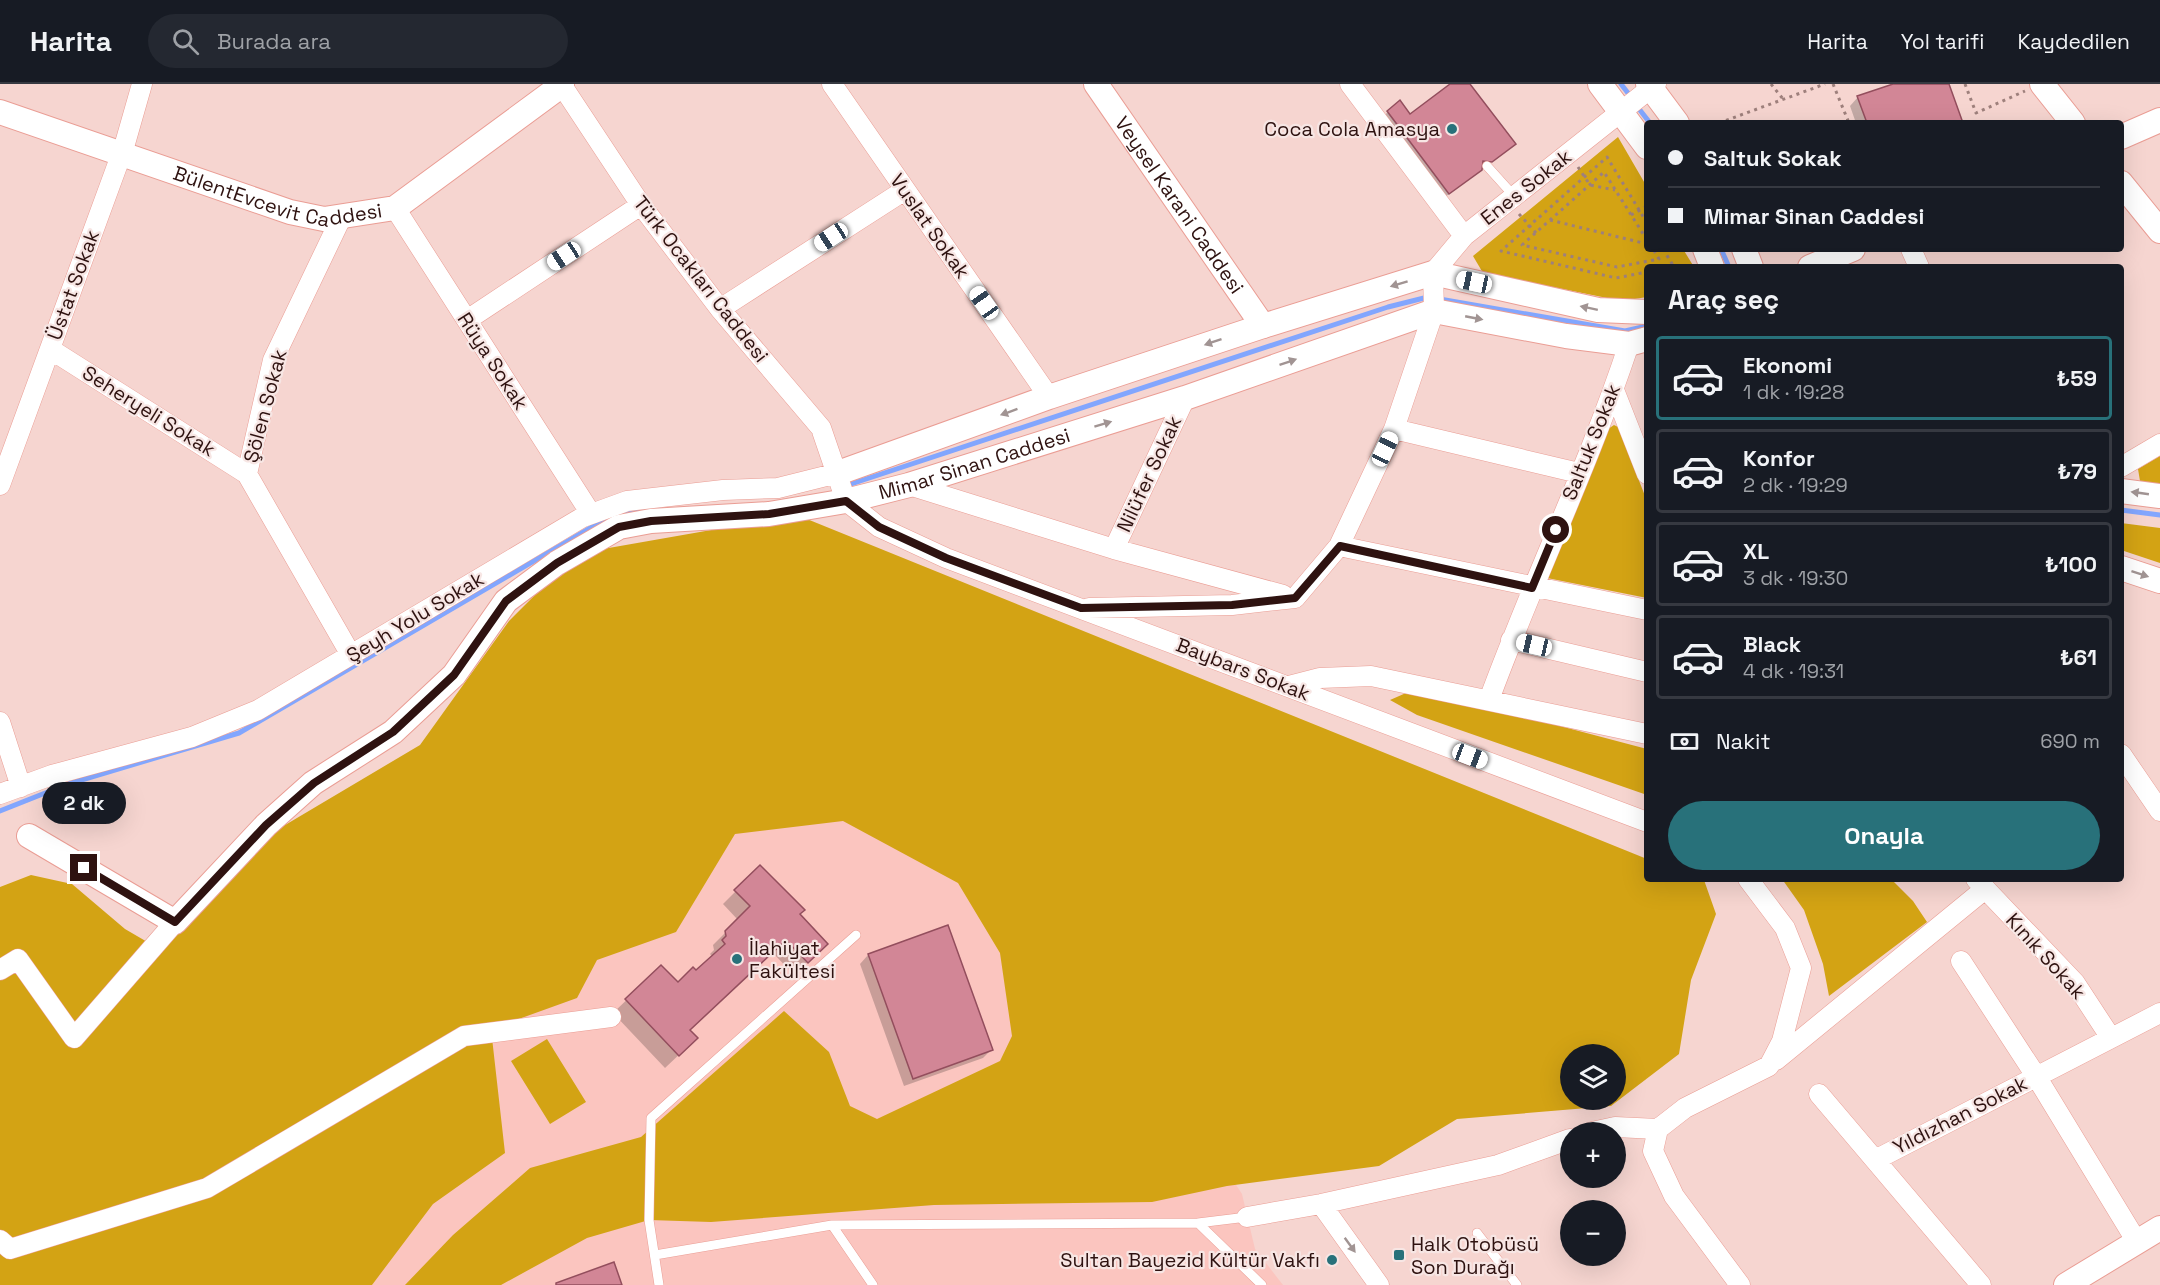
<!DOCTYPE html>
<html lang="tr">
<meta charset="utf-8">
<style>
:root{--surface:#171b24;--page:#242831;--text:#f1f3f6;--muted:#9ea1a6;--line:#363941;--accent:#28717a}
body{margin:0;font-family:"Space Grotesk",sans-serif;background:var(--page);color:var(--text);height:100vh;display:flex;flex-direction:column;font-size:22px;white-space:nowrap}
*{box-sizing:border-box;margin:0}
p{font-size:20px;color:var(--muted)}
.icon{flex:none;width:33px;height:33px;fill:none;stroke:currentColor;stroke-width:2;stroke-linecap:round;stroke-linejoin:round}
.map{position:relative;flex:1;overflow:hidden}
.panel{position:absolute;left:1644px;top:180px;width:480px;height:618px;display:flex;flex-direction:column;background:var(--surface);border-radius:6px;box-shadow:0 6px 24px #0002}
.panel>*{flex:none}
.guide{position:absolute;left:1644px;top:36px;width:480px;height:132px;border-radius:6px;box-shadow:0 6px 24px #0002;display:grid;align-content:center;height:132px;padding:0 24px;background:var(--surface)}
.controls{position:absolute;left:1560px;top:960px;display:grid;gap:12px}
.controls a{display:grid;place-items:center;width:66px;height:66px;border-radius:50%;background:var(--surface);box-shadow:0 6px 24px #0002;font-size:30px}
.end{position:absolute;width:27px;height:27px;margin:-14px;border:8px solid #2e1210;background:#fff;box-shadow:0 0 0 3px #fff}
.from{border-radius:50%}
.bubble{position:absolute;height:42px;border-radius:21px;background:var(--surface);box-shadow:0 6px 24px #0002;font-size:20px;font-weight:700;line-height:42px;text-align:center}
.car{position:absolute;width:18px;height:36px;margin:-18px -9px;border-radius:8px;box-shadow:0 0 4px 2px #0007;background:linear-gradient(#fff 24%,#345 0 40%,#fff 0 76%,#345 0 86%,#fff 0)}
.guide b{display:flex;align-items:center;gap:21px;height:57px;font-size:22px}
.guide b+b{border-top:2px solid var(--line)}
.guide i{width:15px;height:15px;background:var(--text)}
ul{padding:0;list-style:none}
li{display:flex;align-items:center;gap:18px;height:84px;margin:0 12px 9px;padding:0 12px;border:3px solid var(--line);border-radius:6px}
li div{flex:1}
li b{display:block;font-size:22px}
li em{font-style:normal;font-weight:700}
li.selected{border-color:var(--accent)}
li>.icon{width:54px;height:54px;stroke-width:1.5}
h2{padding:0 24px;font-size:27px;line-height:72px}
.pay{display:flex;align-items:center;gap:15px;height:66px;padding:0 24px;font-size:22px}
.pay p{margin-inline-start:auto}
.button{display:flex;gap:12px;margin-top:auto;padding:12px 24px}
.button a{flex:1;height:69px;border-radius:36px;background:var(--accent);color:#fff;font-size:24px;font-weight:700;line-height:69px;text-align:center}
header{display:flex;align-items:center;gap:36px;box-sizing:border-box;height:84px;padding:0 30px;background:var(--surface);border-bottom:2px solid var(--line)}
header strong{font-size:28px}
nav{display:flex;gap:33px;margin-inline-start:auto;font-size:21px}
.search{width:420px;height:54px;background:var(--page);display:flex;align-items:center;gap:15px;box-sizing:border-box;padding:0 21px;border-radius:33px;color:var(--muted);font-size:22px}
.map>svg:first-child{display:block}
.built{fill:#fbc5bf}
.green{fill:#d3a314;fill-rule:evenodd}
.shadow{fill:#0003}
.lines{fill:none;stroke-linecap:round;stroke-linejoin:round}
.stream{stroke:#82a6fe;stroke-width:5}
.building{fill:#d28696;stroke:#934e5d;stroke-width:1.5}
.service-casing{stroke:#ea9d94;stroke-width:10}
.minor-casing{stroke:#ea9d94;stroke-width:21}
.tertiary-casing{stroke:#ea9d94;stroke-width:26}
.path{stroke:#9e807c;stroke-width:3;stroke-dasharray:3 4.5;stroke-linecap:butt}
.service{stroke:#fff;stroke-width:9}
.minor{stroke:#fff;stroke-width:20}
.tertiary{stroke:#fff;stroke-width:24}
.oneway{fill:#a19493}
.route{stroke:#2e1210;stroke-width:8}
.poi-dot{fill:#28717a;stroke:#f7e6e4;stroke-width:2}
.labels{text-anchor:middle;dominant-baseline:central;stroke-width:4.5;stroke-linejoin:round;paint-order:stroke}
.poi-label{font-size:20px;fill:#2e1210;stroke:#f7e6e4;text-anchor:end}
.street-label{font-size:20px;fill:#2e1210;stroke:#f7e6e4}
</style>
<header>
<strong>Harita</strong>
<div class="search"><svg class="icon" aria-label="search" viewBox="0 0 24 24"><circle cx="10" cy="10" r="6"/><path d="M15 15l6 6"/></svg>Burada ara</div>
<nav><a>Harita</a><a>Yol tarifi</a><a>Kaydedilen</a></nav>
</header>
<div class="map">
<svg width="2160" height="1201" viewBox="0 0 2160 1201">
<rect width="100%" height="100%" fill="#f6d5d0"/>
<path class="built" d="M924 622 1242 1110 1255 1165 1283 1201H320L561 754Z"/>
<path class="green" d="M1618 53 1647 103V165H1683L1694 183H1647V213L1622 217 1483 189 1473 172Z
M1614 341 1618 343 1647 417V514L1547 494 1605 347Z
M2160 372V405L2141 403 2138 385Z
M797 431 1647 775V795L1704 796 1716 830 1691 896 1679 970 1611 1022 1457 1035 1379 1082 1227 1102 1152 1118 934 1121 711 1138 649 1136 587 1154 501 1201H405L453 1151 530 1084 641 1053 784 927 829 968 850 1022 877 1035 1000 977 1012 952 1000 869 958 799 843 737 735 750 676 848 597 876 577 914 491 945 505 1069 433 1120 372 1201H0V803L31 791 72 800 125 845 161 866 195 835 216 782 420 661 509 537 549 497 603 465ZM1570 970H1616V1016H1570Z
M2121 439 2160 444V479L2121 466Z
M1406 609 1541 637 1647 665V711L1417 631 1390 616Z
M1782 795H1891L1913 817 1927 838 1829 912 1823 880 1804 826Z
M547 955 586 1018 550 1040 511 977Z"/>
<path class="shadow" d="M1452 0H1468L1514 60 1440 117 1379 36 1388 28 1410 32Z
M1898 0H1948L1962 39H1856L1850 22 1858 13Z
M760 783 826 860 794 891 772 868 689 946 683 967 665 984 613 929 661 883 678 900 696 888 713 873 710 870 714 866 713 861 738 836 723 820Z
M868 871 991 966 983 974 904 1002 860 880Z"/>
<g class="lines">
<path class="stream" d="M1621 0 1631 13
M1636 21 1650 39
M1721 165 1729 183
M845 402 1388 223 1428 213 1625 247 1647 242
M2121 426 2160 431
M624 430 643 425H659
M0 727 68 700 239 649 604 436 615 433"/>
</g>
<path class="building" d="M1450 0H1470L1516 60 1492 78 1483 77 1482 86 1449 110 1387 27 1400 16 1410 30Z
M1893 0H1949L1963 39H1867L1857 12Z
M760 781 805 826 800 830 828 860 808 879 786 856 690 946 698 954 679 972 625 915 661 881 678 898 693 883 696 886 725 860 722 856 726 852 725 847 750 822 734 806Z
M948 841 993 966 913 995 868 870Z
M614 1178 622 1201H556V1199Z"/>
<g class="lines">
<defs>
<path id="service" d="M1487 82 1514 112
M1198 1139 1247 1133
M832 1141 873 1201
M1477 1149 1517 1201
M655 1171 832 1141 1198 1139 1262 1201
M659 1201 649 1136 651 1034 856 851"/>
<path id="minor" d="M561 0 641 121 720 225 821 344 846 417 879 443 946 474 1647 738
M832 0 1049 313
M1350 0 1464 152
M395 124 591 430
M342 132 273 276 247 390 351 571
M1911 165 1919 183
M720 225 905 106
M467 236 641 121
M50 265 247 390
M1614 306 1647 390
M1394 345 1579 389
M2121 383 2160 360
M0 401 124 63 142 0
M909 401 1114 465 1283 511
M1339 462 1394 345 1434 227 1433 189 1464 152 1656 0
M1114 465 1185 314
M1089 524 1232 521 1295 514 1339 462 1647 526
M1511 556 1647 588
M1289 602 1320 594 1371 592 1647 650
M1489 616C1533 496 1589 381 1629 260
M0 638 21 703
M2121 670 2160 727
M0 710 52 691 192 653 258 626 583 433 627 417 723 406 778 404 838 389
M1976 795 2075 899 2111 954
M1961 877 2036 992 2137 1158
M0 886 18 875 74 954 175 838
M1776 976 1985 805
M1819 1010 1875 1076
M1592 1048 1615 1043 1658 1045
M1321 1120 1379 1201
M1247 1133 1321 1120 1498 1081 1570 1055
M0 1156 10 1165 207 1104 464 952 611 933
M1740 1201 1674 1112 1653 1067 1658 1045 1685 1024 1769 982 1782 957 1801 884 1785 844 1748 795
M1981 1201 1875 1076 2160 929"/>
<g id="tertiary">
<path id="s1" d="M1096 0 1263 242"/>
<path d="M1600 0 1647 63"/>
<path d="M1648 0 1677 39"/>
<path d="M2042 0 2073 39"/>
<path id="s2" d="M0 28 290 128 324 135 395 124 562 1"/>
<path d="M2121 53 2160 36"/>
<path d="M2121 99 2160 147"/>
<path d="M1705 165 1712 183"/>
<path d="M1744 165 1751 183"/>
<path d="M1810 183 1853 165"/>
<path d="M838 389 1049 313 1263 242 1433 189 1598 226 1647 228"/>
<path d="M2121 407 2160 412"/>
<path d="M2121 484 2160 497"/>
<path id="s3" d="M29 752 175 838 266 741 313 699 393 648 454 591 506 517 557 479 619 443 651 437 769 430 846 417 909 401 1185 314 1434 227 1566 252 1629 260 1647 255"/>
<path d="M2066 1201 2160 1144"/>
</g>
</defs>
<use href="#service" class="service-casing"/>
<use href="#minor" class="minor-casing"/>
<use href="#tertiary" class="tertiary-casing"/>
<path class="path" d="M1771 0 1783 15
M1833 0 1849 39
M1965 0 1976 29 2025 7
M1719 39 1825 0
M1578 83 1590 101 1615 106
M1519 130 1536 149
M1631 131 1647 122
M1550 136 1647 160
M1647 139 1607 73 1501 167 1616 194 1647 188
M1647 156 1604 88 1522 161 1617 183 1659 175 1653 165
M1663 165 1674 183H1671"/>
<use href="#service" class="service"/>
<use href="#minor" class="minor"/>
<use href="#tertiary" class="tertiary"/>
</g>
<defs><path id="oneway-solid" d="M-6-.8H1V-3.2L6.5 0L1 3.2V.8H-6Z" transform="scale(1.5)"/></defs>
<g class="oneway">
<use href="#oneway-solid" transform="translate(1399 200) rotate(163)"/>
<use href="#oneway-solid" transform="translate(1589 224) rotate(-168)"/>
<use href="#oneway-solid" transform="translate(1474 234) rotate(11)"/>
<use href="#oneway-solid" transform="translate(1213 258) rotate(161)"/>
<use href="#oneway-solid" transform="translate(1288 278) rotate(-19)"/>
<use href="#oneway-solid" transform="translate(1009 328) rotate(160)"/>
<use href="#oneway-solid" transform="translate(1103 340) rotate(-17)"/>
<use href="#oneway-solid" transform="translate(2140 409) rotate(-172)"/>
<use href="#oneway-solid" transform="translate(2140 490) rotate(18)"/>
<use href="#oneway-solid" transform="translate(1350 1161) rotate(54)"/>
</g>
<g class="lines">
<path class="route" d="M84 784 175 838 266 741 314 699 393 648 454 591 506 517 557 479 619 443 651 437 769 430 846 417 879 443 946 474 1081 524 1232 521 1295 514 1340 462 1532 504 1556 446"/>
</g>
<g class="poi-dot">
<circle cx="1452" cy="45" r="6"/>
<circle cx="737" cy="875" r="6"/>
<rect x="1393" y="1165" width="12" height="12" rx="3"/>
<circle cx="1332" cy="1176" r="6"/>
</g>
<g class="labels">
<g class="poi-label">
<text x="1440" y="45">Coca Cola Amasya</text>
<text x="749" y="864" text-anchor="start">İlahiyat<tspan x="749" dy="23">Fakültesi</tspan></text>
<text x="1411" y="1160" text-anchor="start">Halk Otobüsü<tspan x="1411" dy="23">Son Durağı</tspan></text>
<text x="1320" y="1176">Sultan Bayezid Kültür Vakfı</text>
</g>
<g class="street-label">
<text transform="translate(1526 103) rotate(-38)">Enes Sokak</text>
<text stroke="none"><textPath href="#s2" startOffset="292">BülentEvcevit Caddesi</textPath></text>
<text stroke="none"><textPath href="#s1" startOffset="147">Veysel Karani Caddesi</textPath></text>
<text transform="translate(930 142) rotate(55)">Vuslat Sokak</text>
<text transform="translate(701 195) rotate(52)">Türk Ocakları Caddesi</text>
<text transform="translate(73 201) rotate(-70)">Üstat Sokak</text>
<text transform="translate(493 277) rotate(57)">Rüya Sokak</text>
<text transform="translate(265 322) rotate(-75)">Şölen Sokak</text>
<text transform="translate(149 327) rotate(32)">Seheryeli Sokak</text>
<text transform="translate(1591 358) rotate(-68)">Saltuk Sokak</text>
<text stroke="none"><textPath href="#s3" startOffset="1132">Mimar Sinan Caddesi</textPath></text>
<text transform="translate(1149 390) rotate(-65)">Nilüfer Sokak</text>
<text transform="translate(415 533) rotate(-31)">Şeyh Yolu Sokak</text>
<text transform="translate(1243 585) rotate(21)">Baybars Sokak</text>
<text transform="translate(2046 872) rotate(48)">Kınık Sokak</text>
<text transform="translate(1960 1031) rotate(-27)">Yıldızhan Sokak</text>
</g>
</g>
</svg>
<div class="controls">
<a><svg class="icon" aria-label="layers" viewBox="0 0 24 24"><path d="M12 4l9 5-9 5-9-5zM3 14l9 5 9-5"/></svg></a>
<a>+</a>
<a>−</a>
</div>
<i class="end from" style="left:1556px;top:446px"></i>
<i class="end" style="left:84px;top:784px"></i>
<div class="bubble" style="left:42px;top:698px;width:84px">2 dk</div>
<i class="car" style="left:831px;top:153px;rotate:237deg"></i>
<i class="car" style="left:564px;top:172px;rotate:237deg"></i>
<i class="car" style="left:1474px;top:198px;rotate:282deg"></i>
<i class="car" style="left:984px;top:219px;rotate:325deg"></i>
<i class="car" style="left:1385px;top:365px;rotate:25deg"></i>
<i class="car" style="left:1534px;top:561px;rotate:283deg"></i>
<i class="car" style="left:1470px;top:672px;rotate:111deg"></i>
<div class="guide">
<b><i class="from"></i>Saltuk Sokak</b>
<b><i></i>Mimar Sinan Caddesi</b>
</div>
<section class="panel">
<h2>Araç seç</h2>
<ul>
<li class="selected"><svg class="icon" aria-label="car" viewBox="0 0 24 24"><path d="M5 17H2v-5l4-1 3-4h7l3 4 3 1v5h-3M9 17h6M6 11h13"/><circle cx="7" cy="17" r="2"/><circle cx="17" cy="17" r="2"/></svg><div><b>Ekonomi</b><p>1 dk · 19:28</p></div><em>₺59</em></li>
<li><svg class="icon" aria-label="car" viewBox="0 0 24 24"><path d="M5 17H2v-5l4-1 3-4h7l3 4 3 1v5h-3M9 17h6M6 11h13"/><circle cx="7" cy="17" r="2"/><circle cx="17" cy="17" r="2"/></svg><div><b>Konfor</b><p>2 dk · 19:29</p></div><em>₺79</em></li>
<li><svg class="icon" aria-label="car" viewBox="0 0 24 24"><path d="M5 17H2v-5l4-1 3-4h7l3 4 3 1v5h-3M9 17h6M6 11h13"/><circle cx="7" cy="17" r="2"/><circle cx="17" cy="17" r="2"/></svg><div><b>XL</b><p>3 dk · 19:30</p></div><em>₺100</em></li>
<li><svg class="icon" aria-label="car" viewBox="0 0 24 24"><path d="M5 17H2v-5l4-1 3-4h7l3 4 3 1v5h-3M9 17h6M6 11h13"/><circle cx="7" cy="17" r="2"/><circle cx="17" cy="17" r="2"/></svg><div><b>Black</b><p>4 dk · 19:31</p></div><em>₺61</em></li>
</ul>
<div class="pay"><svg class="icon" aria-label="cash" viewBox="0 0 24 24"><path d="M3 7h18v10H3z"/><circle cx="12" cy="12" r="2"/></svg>Nakit<p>690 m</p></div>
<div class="button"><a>Onayla</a></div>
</section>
</div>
